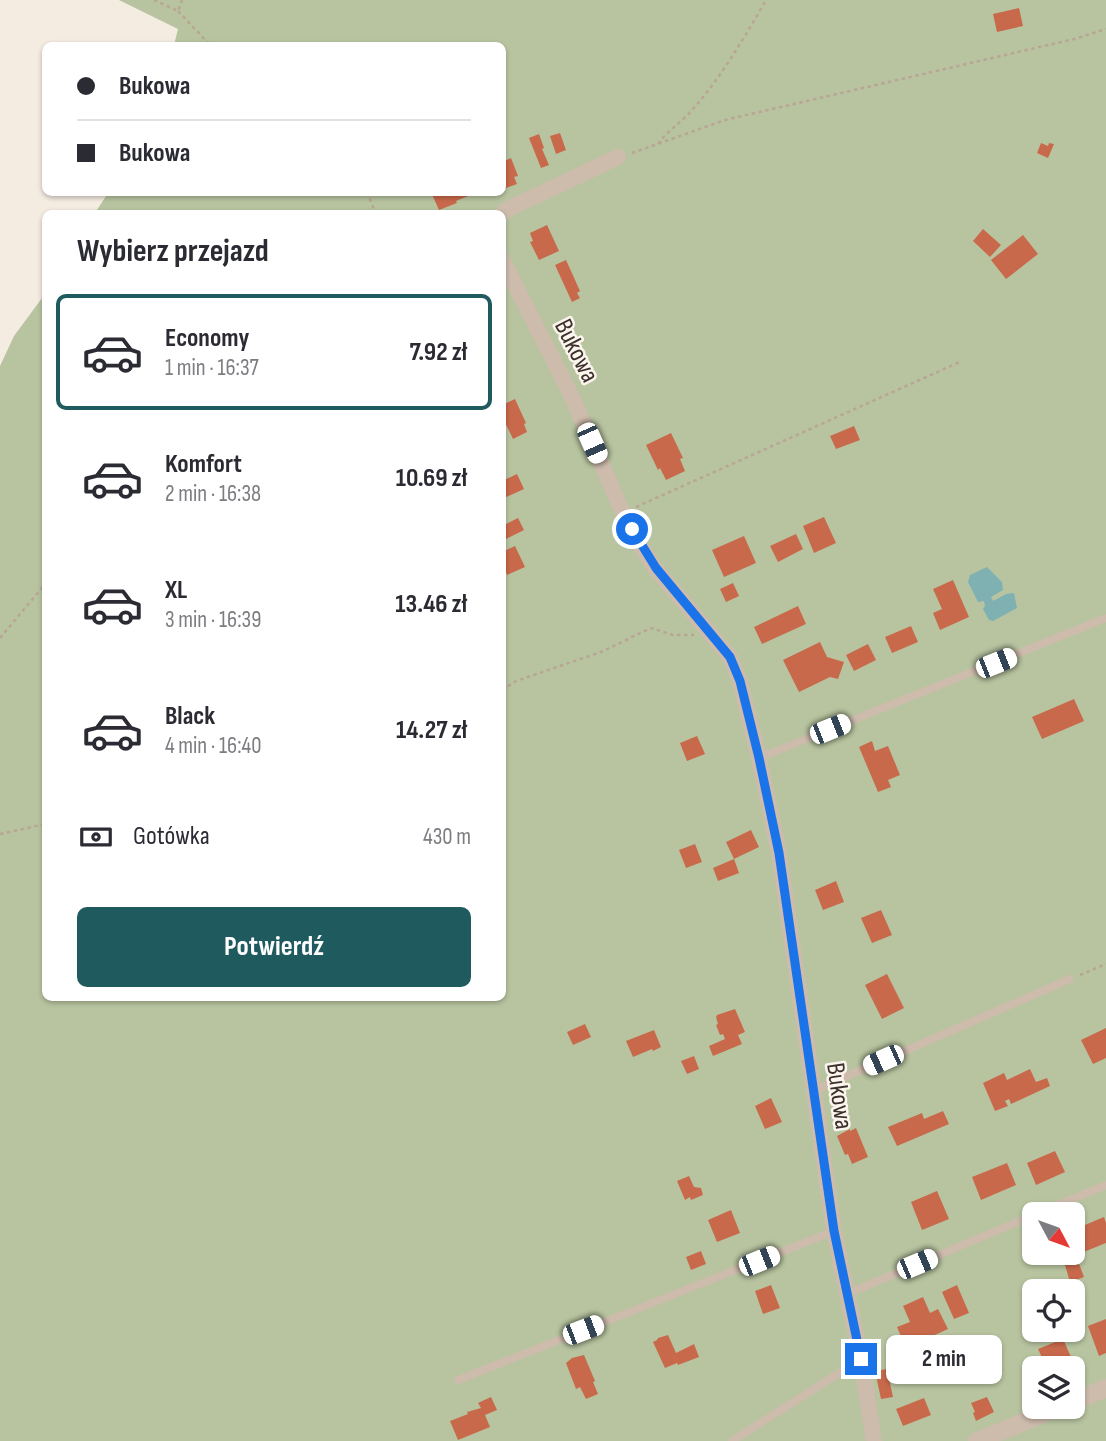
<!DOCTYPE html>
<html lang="pl">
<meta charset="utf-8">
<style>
:root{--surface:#fff;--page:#f2f2f3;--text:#2b2b33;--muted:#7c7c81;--line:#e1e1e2;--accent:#1f5a5e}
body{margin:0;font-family:"Sofia Sans Condensed",sans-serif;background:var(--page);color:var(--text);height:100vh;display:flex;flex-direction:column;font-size:26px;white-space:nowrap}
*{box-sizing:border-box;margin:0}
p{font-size:23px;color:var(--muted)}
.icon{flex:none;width:38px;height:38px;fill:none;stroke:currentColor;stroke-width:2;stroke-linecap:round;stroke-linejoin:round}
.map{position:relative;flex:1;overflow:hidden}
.sheet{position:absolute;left:42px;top:210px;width:464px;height:791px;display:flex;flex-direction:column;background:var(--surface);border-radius:10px;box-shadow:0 2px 5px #0004}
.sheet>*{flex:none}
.guide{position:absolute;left:42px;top:42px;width:464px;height:154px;border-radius:10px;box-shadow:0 2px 5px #0004;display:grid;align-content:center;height:154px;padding:0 35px;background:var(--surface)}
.needle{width:46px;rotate:131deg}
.controls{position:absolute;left:1022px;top:1202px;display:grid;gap:14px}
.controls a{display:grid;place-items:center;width:63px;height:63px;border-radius:10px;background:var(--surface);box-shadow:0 2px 5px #0004;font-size:35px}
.end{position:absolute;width:32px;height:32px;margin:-16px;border:9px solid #1a73e8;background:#fff;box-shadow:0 0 0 4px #fff}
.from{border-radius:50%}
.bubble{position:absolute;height:49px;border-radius:10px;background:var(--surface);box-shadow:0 2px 5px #0004;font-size:23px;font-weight:700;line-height:49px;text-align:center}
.car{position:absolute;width:21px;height:42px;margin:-21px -10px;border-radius:9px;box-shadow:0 0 5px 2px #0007;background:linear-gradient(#fff 24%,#345 0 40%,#fff 0 76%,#345 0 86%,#fff 0)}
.guide b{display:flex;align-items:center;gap:24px;height:66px;font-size:26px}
.guide b+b{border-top:2px solid var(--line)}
.guide i{width:18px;height:18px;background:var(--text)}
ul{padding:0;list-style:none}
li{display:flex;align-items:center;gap:21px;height:116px;margin:0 14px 10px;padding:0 21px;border:4px solid transparent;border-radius:10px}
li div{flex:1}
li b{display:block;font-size:26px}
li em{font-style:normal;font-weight:700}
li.selected{border-color:var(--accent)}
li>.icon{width:63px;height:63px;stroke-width:1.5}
h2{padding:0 35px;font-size:32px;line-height:84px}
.pay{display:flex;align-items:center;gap:18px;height:77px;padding:0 35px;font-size:26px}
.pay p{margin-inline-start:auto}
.cta{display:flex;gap:14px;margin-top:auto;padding:14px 35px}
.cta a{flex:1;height:80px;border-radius:10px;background:var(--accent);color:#fff;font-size:28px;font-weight:700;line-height:80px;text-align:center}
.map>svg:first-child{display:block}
.green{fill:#b8c4a0;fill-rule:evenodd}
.water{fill:#7fb0b2}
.building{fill:#c8694b}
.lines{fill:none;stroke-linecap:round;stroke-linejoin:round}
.path{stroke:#b9a596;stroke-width:2.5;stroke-dasharray:3.5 3.5;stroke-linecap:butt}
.service{stroke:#cdbbac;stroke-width:8}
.minor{stroke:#cdbbac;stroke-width:16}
.tertiary{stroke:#cdbbac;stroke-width:18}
.route{stroke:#1a73e8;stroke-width:9}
.labels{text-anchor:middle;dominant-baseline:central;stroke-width:5;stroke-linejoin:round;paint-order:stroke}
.street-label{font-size:26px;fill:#3b302b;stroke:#fbf5ee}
</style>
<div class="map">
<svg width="1106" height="1441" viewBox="0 0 1106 1441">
<rect width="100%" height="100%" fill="#f4ebe1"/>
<path class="green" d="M119 0H1106V1441H0V366L14 336 45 294 46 998H502V214L95 213 108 193 502 192V46L174 45 178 29ZM1034 1214H1073V1253H1034ZM1034 1292H1073V1330H1034ZM1034 1368H1073V1407H1034Z"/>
<path class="water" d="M987 567 1002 582 1003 590 991 597 993 601 1006 594 1014 593 1017 608 993 621 989 620 983 609 985 606 984 601 978 602 968 582 970 575Z"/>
<path class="building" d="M1019 8 1023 26 997 32 993 14Z
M560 133 566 150 556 154 550 136Z
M539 134 544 148 542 149 549 165 541 168 529 138Z
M1041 143 1048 146 1049 143 1054 144 1048 158 1037 153Z
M511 158 518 176 514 177 517 184 506 188 502 178V162Z
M431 192H466L468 196 456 201 457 203 439 210Z
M547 225 559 251 539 260 530 242 533 241 530 233Z
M983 229 1001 245 990 257 973 241Z
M1023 235 1038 254 1006 279 991 260Z
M566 260 580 291 577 293 580 298 572 302 555 265Z
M515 399 526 423 524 424 527 432 513 439 502 416V405Z
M854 426 860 440 836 449 830 436Z
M671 433 683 458 680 459 685 471 666 480 660 468 658 470 646 445Z
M517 474 524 489 502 499V481Z
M824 517 836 543 814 553 803 526Z
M518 518 524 530 506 539 502 531V526Z
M796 534 803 549 778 562 770 546Z
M744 536 756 563 724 577 712 550Z
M515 546 525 567 507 575 502 563V552Z
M953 580 969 617 940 630 933 613 942 609 933 589Z
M733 583 739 596 726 602 720 589Z
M798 606 806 624 762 644 754 627Z
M911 626 918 642 892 653 885 637Z
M820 642 827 657 844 662 838 679 830 677 799 692 783 660Z
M868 644 876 660 854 671 846 655Z
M1074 699 1084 721 1042 739 1032 717Z
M697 736 705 754 687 761 680 743Z
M872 741 875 751 888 746 900 775 888 780 891 787 878 792 859 747Z
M751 830 759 847 734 859 739 873 718 881 713 868 734 859 726 842Z
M695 844 702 862 686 868 679 850Z
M836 881 844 902 823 910 815 890Z
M881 910 892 935 872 943 861 918Z
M887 974 904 1008 882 1019 865 985Z
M735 1009 745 1032 738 1035 742 1044 713 1056 709 1046 725 1039 723 1034 720 1035 716 1025 718 1024 716 1017 717 1015Z
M585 1024 591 1037 573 1045 567 1032Z
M1106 1028V1058L1093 1064 1081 1040Z
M654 1030 661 1047 653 1051 652 1049 633 1057 626 1041Z
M694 1056 699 1069 687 1074 681 1061Z
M1030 1069 1036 1082 1047 1078 1050 1086 1011 1104 1009 1099 1005 1101 1008 1106 995 1111 983 1083 1004 1073 1007 1080Z
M771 1098 782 1122 765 1129 755 1106Z
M943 1111 949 1124 897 1146 888 1127 922 1113 924 1119Z
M856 1128 868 1157 852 1164 848 1154 845 1155 837 1136 850 1129V1131Z
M1055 1151 1065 1172 1036 1185 1027 1163Z
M1007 1163 1016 1185 981 1200 972 1177Z
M689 1176 694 1187 701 1188 703 1195 691 1200 690 1197 685 1200 677 1181Z
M937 1191 949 1219 922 1230 911 1202Z
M731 1210 740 1233 717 1242 708 1220Z
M1104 1217 1106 1223V1243L1081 1253 1073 1230Z
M701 1251 706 1264 691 1270 686 1257Z
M1078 1261 1084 1277 1070 1282 1065 1265Z
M771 1285 780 1308 763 1314 755 1291Z
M957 1285 969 1313 954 1319 942 1292Z
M923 1297 930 1313 938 1309 948 1329 906 1348 897 1327 910 1322 903 1306Z
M1106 1319V1353L1099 1356 1088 1326Z
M668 1335 676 1353 694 1344 699 1357 678 1365 677 1363 665 1368 653 1342 657 1340 658 1338Z
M1063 1339 1075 1366 1069 1368H1047L1038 1349Z
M584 1355 595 1381 593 1382 598 1394 586 1399 580 1387 576 1389 566 1363 572 1358Z
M887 1369 893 1397 881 1399 875 1371Z
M491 1397 497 1410 485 1415 490 1427 458 1440 450 1421 468 1414 467 1412 481 1408 478 1403Z
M987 1397 994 1412 976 1421 973 1413 975 1412 971 1403Z
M924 1398 931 1415 903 1426 896 1409Z"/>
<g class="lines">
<path class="path" d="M154 0 178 11 182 0
M178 11 211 46
M658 144C668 130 682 122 693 109 722 76 744 38 766 0
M632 153 725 120 1074 39 1106 29
M367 192 376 214
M636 507 962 361
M0 638 46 583
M502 690 516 681 601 652 651 628 673 635H694
M0 834 46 824
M1080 975 1106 964"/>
<path class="service" d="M759 758 1106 618
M813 1091 1070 979
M1036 1214 1106 1185
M847 1294 1034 1215
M458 1380 834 1231
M732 1441 861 1359"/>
<path class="minor" d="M502 214 506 210 618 157
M502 259 572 397 623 513 640 545 655 568 730 657 740 681 759 758 779 853 834 1231 861 1359 874 1441"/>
<path class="tertiary" d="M1073 1402 1106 1388
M977 1441 1060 1407"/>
</g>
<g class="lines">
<path class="route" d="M632 529 656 568 730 657 740 681 759 758 779 853 834 1231 861 1359"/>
</g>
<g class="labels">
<g class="street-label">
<text transform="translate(576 351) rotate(63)">Bukowa</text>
<text transform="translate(839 1096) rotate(82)">Bukowa</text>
</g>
</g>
</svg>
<div class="controls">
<a><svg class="needle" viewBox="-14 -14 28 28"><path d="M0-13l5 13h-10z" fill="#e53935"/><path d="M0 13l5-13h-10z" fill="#7c7c81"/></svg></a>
<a><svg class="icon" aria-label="locate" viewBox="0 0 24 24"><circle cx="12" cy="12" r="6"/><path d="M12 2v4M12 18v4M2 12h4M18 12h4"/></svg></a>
<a><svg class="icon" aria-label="layers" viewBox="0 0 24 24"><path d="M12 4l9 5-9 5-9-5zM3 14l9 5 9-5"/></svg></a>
</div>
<i class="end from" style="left:632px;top:529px"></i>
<i class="end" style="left:861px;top:1359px"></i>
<div class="bubble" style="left:886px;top:1335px;width:116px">2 min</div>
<i class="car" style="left:592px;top:443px;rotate:156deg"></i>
<i class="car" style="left:996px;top:663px;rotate:68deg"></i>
<i class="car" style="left:830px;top:729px;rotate:68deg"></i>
<i class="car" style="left:883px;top:1060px;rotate:246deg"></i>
<i class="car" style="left:759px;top:1261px;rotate:68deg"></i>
<i class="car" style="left:917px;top:1264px;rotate:67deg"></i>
<i class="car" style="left:583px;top:1330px;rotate:69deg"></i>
<div class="guide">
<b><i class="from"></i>Bukowa</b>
<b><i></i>Bukowa</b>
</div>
<section class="sheet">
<h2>Wybierz przejazd</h2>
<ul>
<li class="selected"><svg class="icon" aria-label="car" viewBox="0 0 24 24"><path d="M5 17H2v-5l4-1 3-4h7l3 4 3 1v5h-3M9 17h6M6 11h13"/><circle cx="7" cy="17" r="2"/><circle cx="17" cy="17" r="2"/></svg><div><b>Economy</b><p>1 min · 16:37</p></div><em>7.92 zł</em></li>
<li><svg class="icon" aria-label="car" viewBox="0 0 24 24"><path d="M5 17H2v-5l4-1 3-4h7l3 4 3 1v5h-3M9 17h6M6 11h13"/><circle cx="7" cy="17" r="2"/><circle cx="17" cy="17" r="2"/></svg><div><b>Komfort</b><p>2 min · 16:38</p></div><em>10.69 zł</em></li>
<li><svg class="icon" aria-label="car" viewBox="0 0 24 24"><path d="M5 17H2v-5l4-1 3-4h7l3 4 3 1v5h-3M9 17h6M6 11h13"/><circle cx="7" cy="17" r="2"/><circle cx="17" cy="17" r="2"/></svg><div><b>XL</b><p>3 min · 16:39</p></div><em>13.46 zł</em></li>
<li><svg class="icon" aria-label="car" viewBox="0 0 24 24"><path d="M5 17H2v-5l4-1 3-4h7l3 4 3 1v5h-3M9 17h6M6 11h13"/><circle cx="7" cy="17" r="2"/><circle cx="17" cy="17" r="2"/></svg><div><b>Black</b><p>4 min · 16:40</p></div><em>14.27 zł</em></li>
</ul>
<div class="pay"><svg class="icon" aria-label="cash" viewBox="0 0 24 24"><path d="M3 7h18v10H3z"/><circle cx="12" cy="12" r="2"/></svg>Gotówka<p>430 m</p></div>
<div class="cta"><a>Potwierdź</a></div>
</section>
</div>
